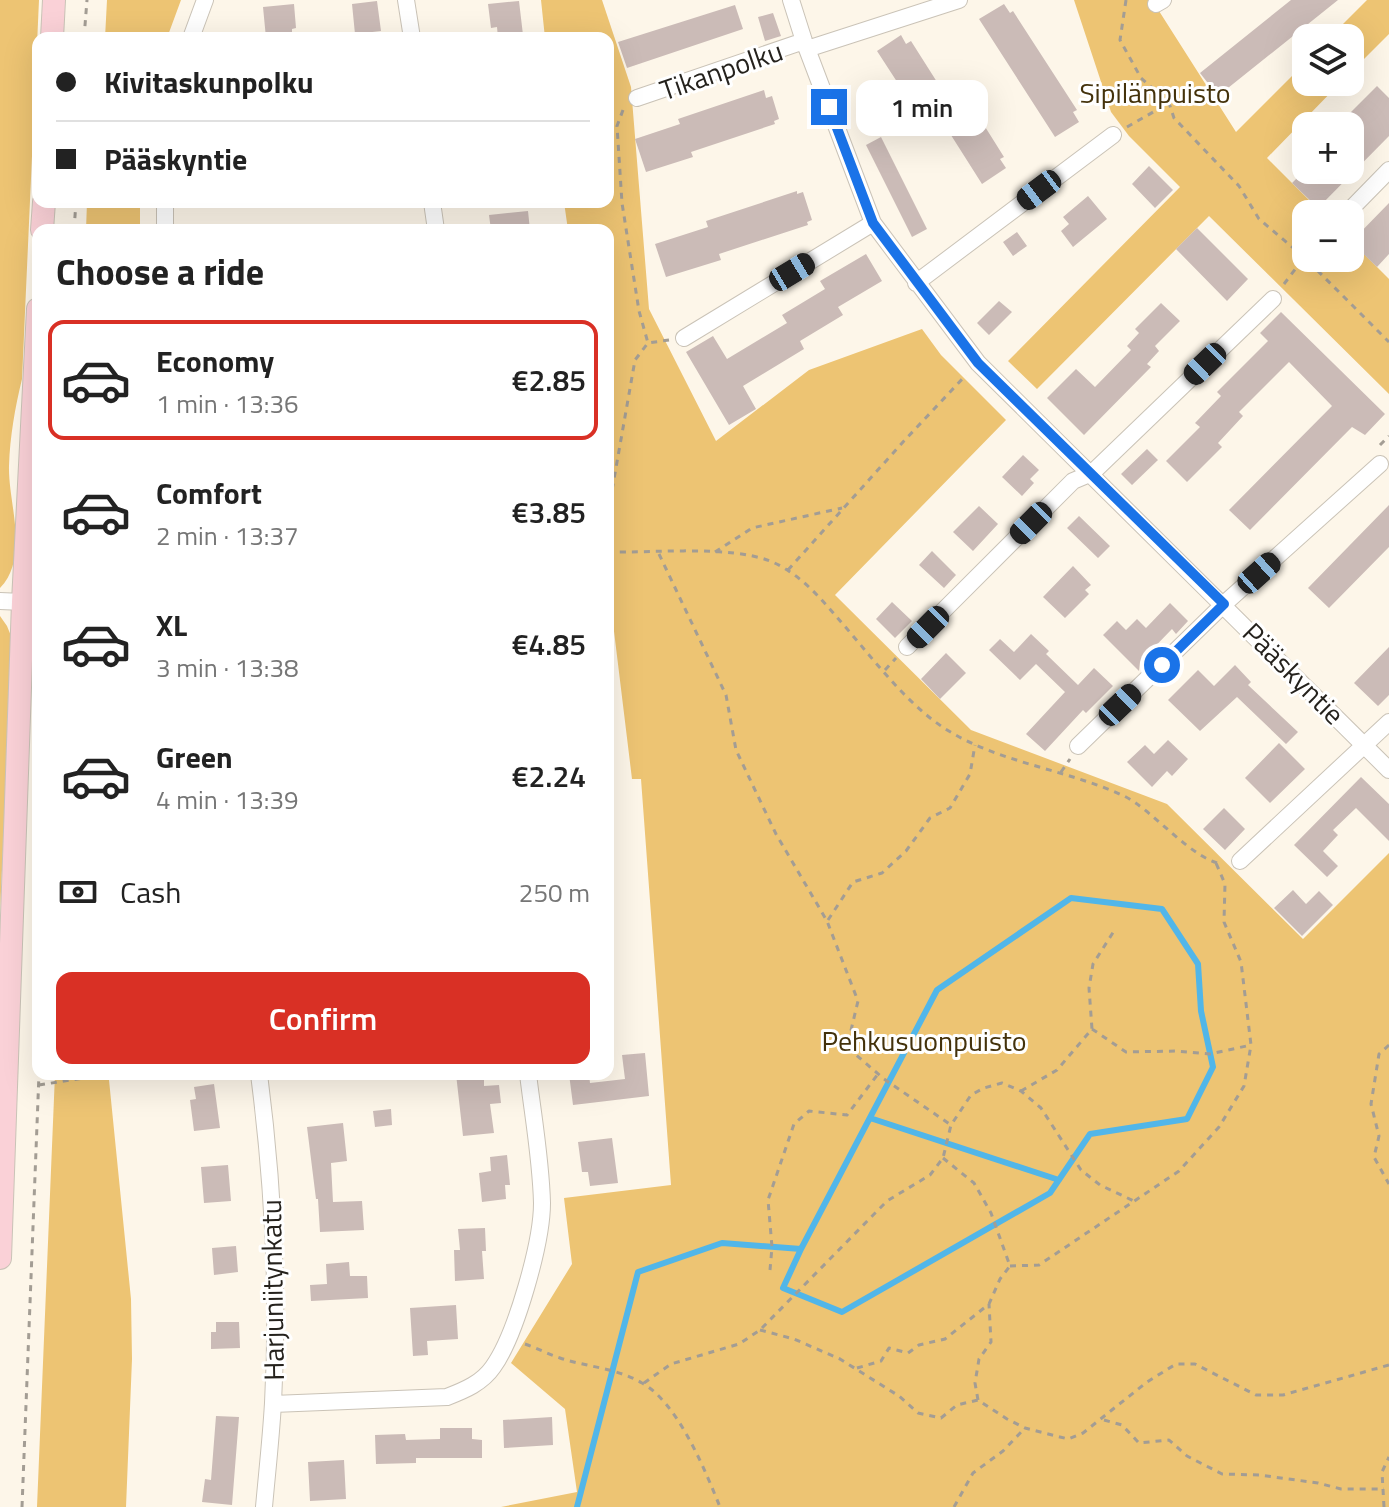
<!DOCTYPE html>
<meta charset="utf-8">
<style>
:root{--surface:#fff;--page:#f6f6f6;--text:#222;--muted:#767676;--line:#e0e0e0;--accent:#d93025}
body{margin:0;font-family:"Titillium Web",sans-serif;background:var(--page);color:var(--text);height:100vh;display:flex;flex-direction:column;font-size:30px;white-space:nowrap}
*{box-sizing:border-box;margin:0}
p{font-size:26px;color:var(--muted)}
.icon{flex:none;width:44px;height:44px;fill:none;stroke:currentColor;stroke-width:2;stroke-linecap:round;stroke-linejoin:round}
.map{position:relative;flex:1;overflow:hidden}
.sheet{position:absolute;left:32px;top:224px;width:582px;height:856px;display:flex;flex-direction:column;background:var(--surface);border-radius:16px;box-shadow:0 8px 32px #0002}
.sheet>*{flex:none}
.guide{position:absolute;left:32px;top:32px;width:582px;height:176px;border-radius:16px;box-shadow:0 8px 32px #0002;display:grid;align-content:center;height:176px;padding:0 24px;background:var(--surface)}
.buttons{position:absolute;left:1292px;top:24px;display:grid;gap:16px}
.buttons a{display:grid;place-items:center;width:72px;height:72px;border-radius:16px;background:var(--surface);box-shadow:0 8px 32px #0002;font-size:40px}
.end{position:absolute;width:36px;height:36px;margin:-18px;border:10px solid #1a73e8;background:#fff;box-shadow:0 0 0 4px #fff}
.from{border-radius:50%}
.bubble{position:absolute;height:56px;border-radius:16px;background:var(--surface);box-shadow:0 8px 32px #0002;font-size:26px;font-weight:600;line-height:56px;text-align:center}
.car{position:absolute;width:24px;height:48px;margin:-24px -12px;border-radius:10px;box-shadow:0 0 6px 2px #0007;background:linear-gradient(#222 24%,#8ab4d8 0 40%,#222 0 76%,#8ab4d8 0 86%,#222 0)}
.guide b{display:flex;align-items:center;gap:28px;height:76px;font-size:30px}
.guide b+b{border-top:2px solid var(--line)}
.guide i{width:20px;height:20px;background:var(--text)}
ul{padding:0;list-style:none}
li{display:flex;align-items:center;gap:24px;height:120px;margin:0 16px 12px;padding:0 8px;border:4px solid transparent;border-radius:16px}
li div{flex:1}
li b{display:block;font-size:30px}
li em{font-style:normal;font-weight:600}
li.selected{border-color:var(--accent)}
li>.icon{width:72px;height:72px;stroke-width:1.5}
h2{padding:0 24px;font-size:36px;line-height:96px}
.pay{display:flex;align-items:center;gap:20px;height:88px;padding:0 24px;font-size:30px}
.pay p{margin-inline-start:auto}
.primary-button{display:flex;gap:16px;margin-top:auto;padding:16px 24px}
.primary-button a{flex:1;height:92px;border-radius:16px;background:var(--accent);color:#fff;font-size:32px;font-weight:600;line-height:92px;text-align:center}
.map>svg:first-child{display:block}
.green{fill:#edc473}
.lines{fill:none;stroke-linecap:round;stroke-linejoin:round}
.stream{stroke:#51b6e9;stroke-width:6}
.building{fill:#cbbbb7}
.street-casing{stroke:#cac3b7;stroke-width:18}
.secondary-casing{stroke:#cac3b7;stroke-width:24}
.path{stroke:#a39d94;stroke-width:3;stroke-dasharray:6 6;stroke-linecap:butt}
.street{stroke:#fff;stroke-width:16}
.secondary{stroke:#fad1d7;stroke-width:22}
.route{stroke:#1a73e8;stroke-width:10}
.labels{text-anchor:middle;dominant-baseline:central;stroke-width:6;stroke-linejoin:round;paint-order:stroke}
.street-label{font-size:28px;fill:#25221d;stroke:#fff}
.park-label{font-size:28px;fill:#44320b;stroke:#fff}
</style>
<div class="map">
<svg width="1389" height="1507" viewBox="0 0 1389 1507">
<rect width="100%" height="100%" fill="#fdf6e9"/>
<path class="green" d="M0 0H39L22 379C15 408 10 436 9 466 8 503 30 557 0 588Z
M107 0H181L167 38H105Z
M541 0H602L631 87 649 309 716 441 809 370 922 329 941 355 1006 420 835 595 971 730 1167 804 1303 939 1389 853V1507H501L577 1492 565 1409 511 1363 572 1264 564 1198 671 1185 641 779H632L608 582V230H568L564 202H608V38H545Z
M1074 0H1152L1236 132 1306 62V82H1341L1267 158 1323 214H1306V258H1350V240L1389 279V394L1209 216 1037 389 1008 361 1180 187 1129 136 1111 112Z
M1367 0H1389V34L1350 73V38H1329Z
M87 202H140V230H86Z
M0 616 7 626 13 641 0 912Z
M55 1074H108L109 1080 131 1299 132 1359 126 1507H37Z"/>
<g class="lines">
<path class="stream" d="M870 1118 1059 1180
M577 1507 638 1272 722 1243 801 1249 937 990 1071 898 1162 909 1198 964 1201 1011 1213 1067 1187 1119 1090 1134 1050 1193 842 1312 783 1288 801 1249"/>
</g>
<path class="building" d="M1291 0H1338L1218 96 1200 73Z
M377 1 381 31 355 34 352 4Z
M519 1 523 35 498 38 497 27 491 28 488 4Z
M294 4 296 28 292 29V38H266L263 7Z
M1004 4 1010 13 1013 11 1077 110 1073 112 1079 122 1055 137 979 19Z
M735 5 743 29 627 68 618 42Z
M773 13 781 36 765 41 758 17Z
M901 35 906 44 911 41 944 93 954 87 957 93 962 90 1004 157 1000 159 1006 168 982 184 930 102 916 111 877 51Z
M1377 86 1389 98V136L1318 208 1292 183 1305 170H1350V126H1337Z
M764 90 766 98 772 96 779 119 774 121 775 124 691 152 693 157 646 172 635 139 680 124 678 119Z
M881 137 927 229 912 237 866 145Z
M1149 166 1173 190 1155 208 1132 184Z
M797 191V194L803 192 812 220 807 222 808 225 719 254 721 260 666 277 655 244 708 227 706 221Z
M1088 196 1107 219 1073 247 1061 231 1069 224 1063 217Z
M1389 203V254L1377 267 1351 242Z
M528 211 530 230H491L489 215Z
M1197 228 1248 279 1227 301 1176 249Z
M1017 232 1027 246 1013 256 1003 242Z
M866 254 882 281 838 307 843 315 800 341 804 349 743 386 756 409 729 425 686 352 713 336 727 359 787 323 782 315 825 289 820 281Z
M999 301 1012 312 989 335 977 323Z
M1161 303 1180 321 1155 346 1159 351 1147 364 1151 367 1084 435 1047 398 1076 369 1095 387 1131 350 1127 346 1139 333 1135 329Z
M1281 312 1385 414 1365 435 1352 427 1250 530 1229 510 1332 406 1289 362 1239 412 1243 416 1218 443 1222 447 1187 482 1166 461 1200 427 1195 423 1221 396 1217 392 1268 341 1260 333Z
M1147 449 1158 460 1132 485 1121 474Z
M1023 455 1039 470 1030 479 1034 483 1022 496 1002 477Z
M1389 505V547L1329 608 1308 588Z
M979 506 998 524 973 551 953 532Z
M1079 516 1110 546 1098 558 1067 528Z
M932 551 956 575 944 588 919 565Z
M1073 566 1091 585 1085 590 1089 594 1065 618 1043 597Z
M892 602 912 621 895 638 876 619Z
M1170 603 1188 621 1176 634 1172 629 1140 662 1139 671 1103 635 1117 621 1126 630 1137 619 1146 628Z
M1031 634 1049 651 1046 654 1078 685 1094 668 1113 686 1086 713 1083 710 1045 751 1026 734 1065 692 1036 664 1020 680 989 650 1000 639 1014 652Z
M1389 647V695L1378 706 1354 683Z
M946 653 966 673 940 699 921 679Z
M1235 665 1251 682 1248 685 1298 732 1286 744 1237 697 1200 731 1168 700 1198 670 1214 686Z
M1168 740 1188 759 1172 776 1167 771 1152 787 1127 762 1145 745 1154 754Z
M1279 743 1305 769 1270 803 1245 778Z
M1361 777 1389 804V841L1356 808 1333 830 1338 835 1323 851 1338 866 1327 877 1294 845Z
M1224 808 1245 829 1225 850 1203 829Z
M1293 890 1306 904 1319 891 1333 905 1302 936 1274 908Z
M645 1053 649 1096 573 1105 569 1074H589L590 1083 625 1079 622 1055Z
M456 1074H484V1086L499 1085 501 1103 490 1104 494 1133 463 1136Z
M214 1084 220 1128 194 1131 190 1100 196 1099 194 1087Z
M391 1109 392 1125 375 1127 373 1111Z
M343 1123 347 1161 331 1163 333 1202 362 1201 364 1230 320 1232 318 1199H316L307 1127Z
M612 1138 618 1183 590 1186 588 1172H582L578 1142Z
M507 1155 510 1185H505L506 1199 482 1202 479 1173 491 1171 490 1157Z
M228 1165 231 1201 204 1203 201 1167Z
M485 1228 486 1251H482L484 1279 455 1281 454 1250H460L458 1229Z
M236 1246 238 1272 214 1275 212 1248Z
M349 1262 350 1276H367L368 1298 311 1301 310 1285 327 1284 326 1264Z
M456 1305 458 1339 427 1341 428 1355 413 1356 410 1308Z
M216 1322H239L240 1348 211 1349V1332H216Z
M216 1416 239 1417 232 1505 202 1502 205 1479 211 1480Z
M552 1417 553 1445 504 1448 503 1420Z
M440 1428H472V1439L482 1440V1458H416V1463L376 1464 375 1435 405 1434 406 1440 440 1439Z
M344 1460 346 1499 310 1501 308 1462Z"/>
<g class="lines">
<defs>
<path id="street" d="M406 0 412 38
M791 0 804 41 873 223 978 363 1389 770
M1156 4 1163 0
M191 38 205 0
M807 49 959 0
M637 98 804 41
M165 202V230
M432 202 436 230
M1346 214 1389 170
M916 283 1113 135
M684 338 873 223
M0 601 23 602
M907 647 1073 481 1092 473 1273 299
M1078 746 1224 604 1380 464
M1240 861 1389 722
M259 1074C273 1183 279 1294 273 1403 271 1438 267 1473 264 1507
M273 1404 447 1397C465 1390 482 1383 493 1367 516 1335 542 1242 542 1203 541 1160 533 1116 528 1074"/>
<path id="secondary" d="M52 38 54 0
M42 230 44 202
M0 1258 23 602 38 309"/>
</defs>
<use href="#street" class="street-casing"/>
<use href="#secondary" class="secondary-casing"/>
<path class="path" d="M1126 0 1120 40 1141 78 1169 103 1174 118 1239 186 1259 219 1304 257 1389 342
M84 38 87 0
M623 110 617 126 622 203 639 311 648 343
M1127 127 1169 103
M74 230 76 202
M1284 284 1306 255
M1380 445 1389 436
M608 513 635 360 648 343 669 340
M608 552C655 553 728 545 770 561 797 572 817 594 835 615 868 652 903 701 944 728 998 763 1066 769 1124 796 1153 810 1193 861 1223 864
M715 552 752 528 842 508
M659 554 726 695 736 750 776 834 827 921 858 1001 847 1047 884 1079 951 1125
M788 570 903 442 966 375
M885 670 896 658
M1061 772 1070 759
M828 920 853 882 882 873 906 851 930 818 950 808 970 774 975 745
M1092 1029 1126 1052 1176 1051 1210 1054 1251 1045
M1389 1045 1379 1054 1371 1104 1379 1136 1374 1157 1389 1184
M39 1085 109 1074
M1021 1091 1057 1070 1092 1029 1089 988 1093 964 1114 931
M943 1158 974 1183 991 1213 1010 1266
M1010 1266 1039 1265 1179 1171 1219 1127 1244 1086 1251 1045 1241 962 1224 922 1225 884 1216 863
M770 1270 772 1247 768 1200 794 1124 809 1111 847 1115 878 1074
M760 1330 794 1339 840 1359 899 1396 918 1413 941 1418 957 1405 978 1400 1007 1419 1025 1428 1068 1439 1083 1433 1147 1382 1176 1364H1195L1256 1395H1283L1389 1365
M525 1344C537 1348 548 1354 560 1358 587 1367 617 1368 642 1383 678 1403 705 1470 720 1507
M857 1368 881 1361 889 1348 908 1353 919 1345 945 1339 989 1304 1000 1279 1010 1266
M644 1383 671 1364 739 1344 760 1330 887 1201 930 1175 943 1158 951 1125 971 1095 984 1088 1002 1083 1021 1091 1041 1108 1081 1170 1100 1185 1136 1202
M978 1400 975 1383 979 1359 991 1342 989 1304
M1104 1420 1122 1425 1139 1443 1169 1440 1187 1456 1222 1474 1259 1475 1318 1483 1341 1489H1384
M22 1507 39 1074
M954 1507 973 1473 1003 1451 1025 1428
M1384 1507 1382 1472 1389 1457"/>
<use href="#street" class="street"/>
<use href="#secondary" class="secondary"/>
</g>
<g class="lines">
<path class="route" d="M829 107 873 223 978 363 1224 604 1162 665"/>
</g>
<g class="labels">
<g class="street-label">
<text transform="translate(721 70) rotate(-19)">Tikanpolku</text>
<text transform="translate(1294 673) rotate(45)">Pääskyntie</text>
<text transform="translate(272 1290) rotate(-91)">Harjuniitynkatu</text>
</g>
<g class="park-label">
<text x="1155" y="92">Sipilänpuisto</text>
<text x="924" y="1040">Pehkusuonpuisto</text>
</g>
</g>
</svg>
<div class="buttons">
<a><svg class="icon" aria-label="layers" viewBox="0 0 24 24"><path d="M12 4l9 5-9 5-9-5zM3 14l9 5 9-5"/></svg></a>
<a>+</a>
<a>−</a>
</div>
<i class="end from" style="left:1162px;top:665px"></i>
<i class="end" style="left:829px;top:107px"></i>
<div class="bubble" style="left:856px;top:80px;width:132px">1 min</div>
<i class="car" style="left:1039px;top:190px;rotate:233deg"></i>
<i class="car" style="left:792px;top:272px;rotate:59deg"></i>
<i class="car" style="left:1205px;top:364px;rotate:226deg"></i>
<i class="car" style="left:1031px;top:523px;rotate:225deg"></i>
<i class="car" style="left:1259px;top:573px;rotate:48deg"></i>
<i class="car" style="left:928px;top:627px;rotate:225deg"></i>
<i class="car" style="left:1120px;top:705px;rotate:46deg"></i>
<div class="guide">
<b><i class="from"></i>Kivitaskunpolku</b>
<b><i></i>Pääskyntie</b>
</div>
<section class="sheet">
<h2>Choose a ride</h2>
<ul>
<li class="selected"><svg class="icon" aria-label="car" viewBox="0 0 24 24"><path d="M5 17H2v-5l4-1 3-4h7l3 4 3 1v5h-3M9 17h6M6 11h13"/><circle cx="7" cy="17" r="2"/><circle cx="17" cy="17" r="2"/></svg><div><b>Economy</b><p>1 min · 13:36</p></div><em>€2.85</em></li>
<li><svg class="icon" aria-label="car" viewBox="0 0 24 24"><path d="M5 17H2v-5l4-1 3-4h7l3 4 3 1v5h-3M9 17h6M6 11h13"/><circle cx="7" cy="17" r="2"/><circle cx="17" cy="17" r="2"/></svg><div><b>Comfort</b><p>2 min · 13:37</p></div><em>€3.85</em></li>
<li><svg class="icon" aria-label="car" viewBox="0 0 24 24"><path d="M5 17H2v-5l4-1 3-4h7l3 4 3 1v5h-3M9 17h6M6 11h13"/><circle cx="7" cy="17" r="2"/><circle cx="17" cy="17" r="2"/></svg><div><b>XL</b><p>3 min · 13:38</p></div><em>€4.85</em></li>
<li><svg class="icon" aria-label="car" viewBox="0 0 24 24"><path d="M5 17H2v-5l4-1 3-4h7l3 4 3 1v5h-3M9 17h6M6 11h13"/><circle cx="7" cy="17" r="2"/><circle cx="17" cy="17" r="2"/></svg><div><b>Green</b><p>4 min · 13:39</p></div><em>€2.24</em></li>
</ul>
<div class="pay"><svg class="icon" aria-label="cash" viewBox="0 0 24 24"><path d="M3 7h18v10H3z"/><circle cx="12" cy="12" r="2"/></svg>Cash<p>250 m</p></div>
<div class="primary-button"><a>Confirm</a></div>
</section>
</div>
